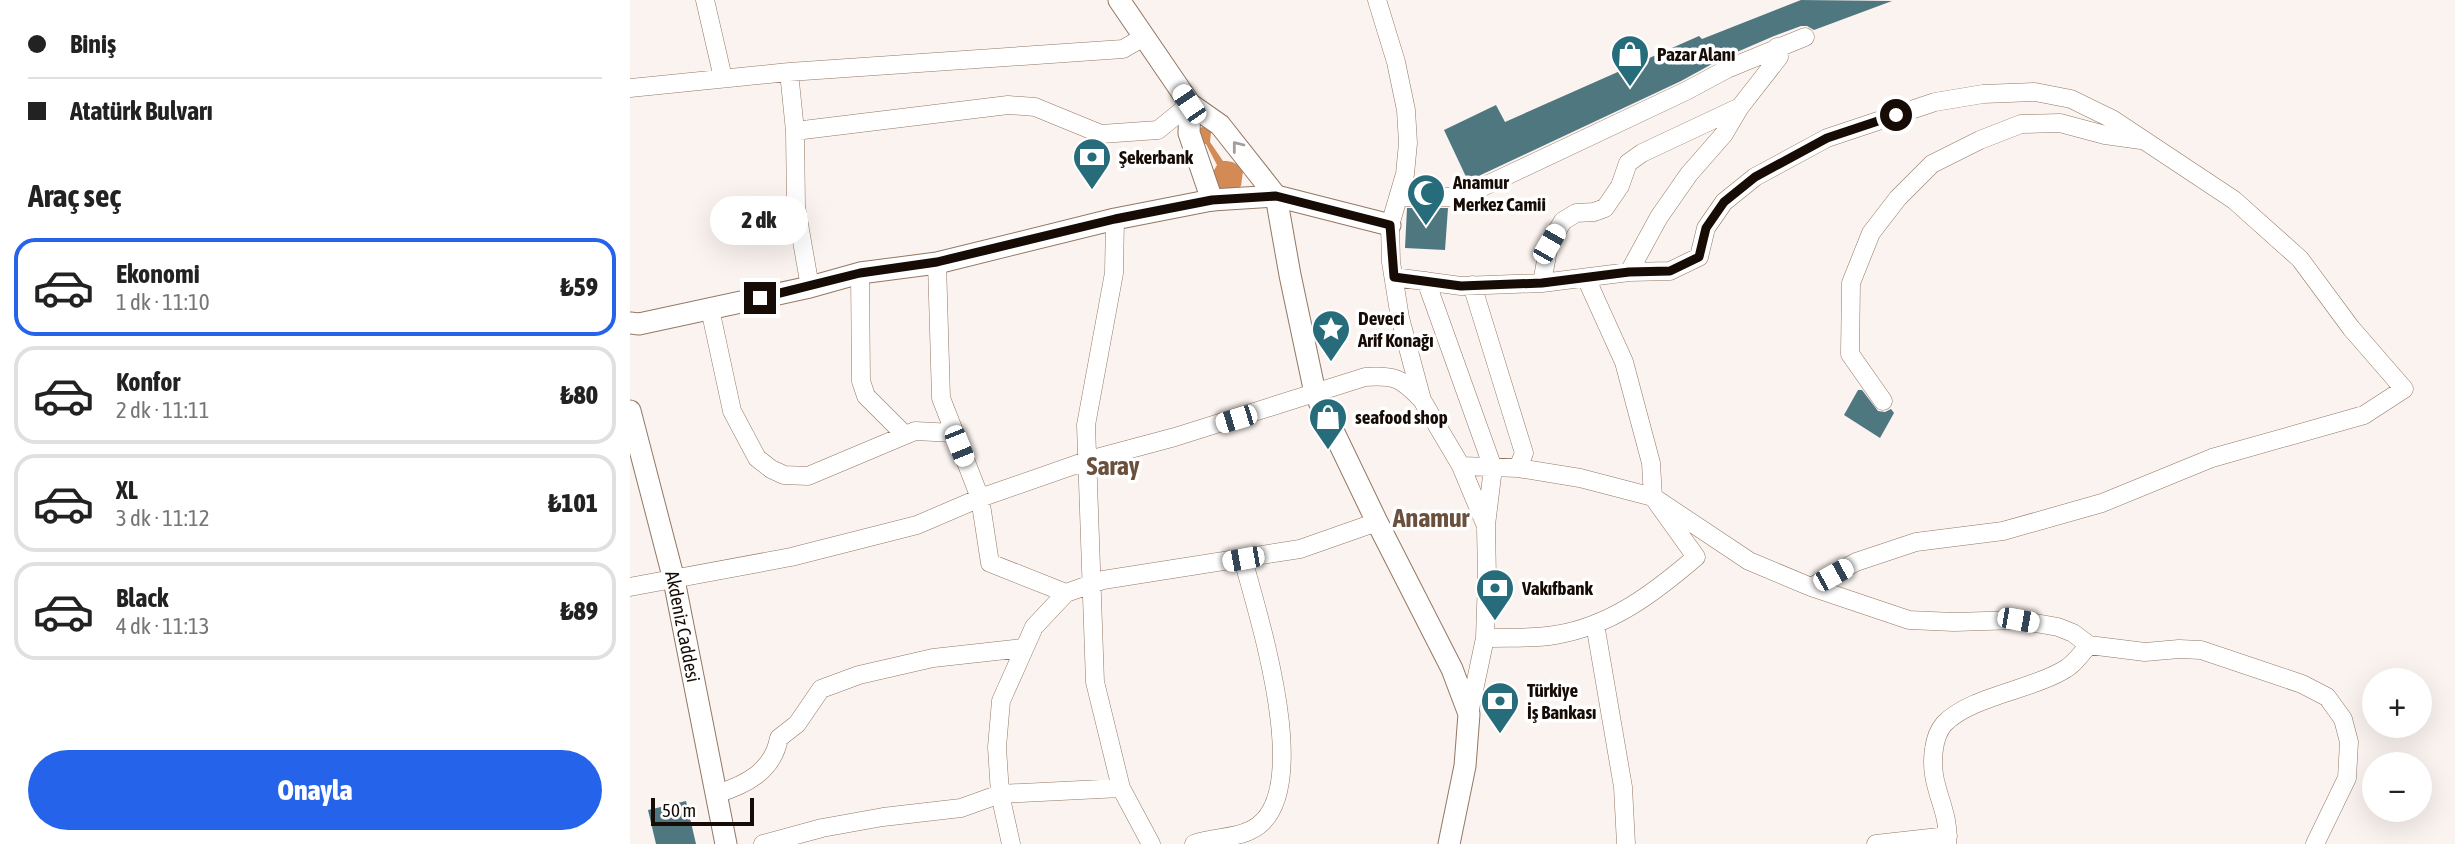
<!DOCTYPE html>
<html lang="tr">
<meta charset="utf-8">
<style>
:root{--surface:#fff;--page:#f2f2f2;--text:#222;--muted:#767676;--line:#e0e0e0;--accent:#2563eb}
body{margin:0;font-family:"Asap Condensed",sans-serif;background:var(--page);color:var(--text);height:100vh;display:flex;flex-direction:column;font-size:26px;white-space:nowrap}
*{box-sizing:border-box;margin:0}
p{font-size:23px;color:var(--muted)}
.icon{flex:none;width:38px;height:38px;fill:none;stroke:currentColor;stroke-width:2;stroke-linecap:round;stroke-linejoin:round}
.map{position:relative;flex:1;overflow:hidden}
.details{display:flex;flex-direction:column;background:var(--surface);width:630px}
.details>*{flex:none}
.hud{display:grid;align-content:center;height:154px;padding:0 28px;background:var(--surface)}
.controls{position:absolute;left:1732px;top:668px;display:grid;gap:14px}
.controls a{display:grid;place-items:center;width:70px;height:70px;border-radius:50%;background:var(--surface);box-shadow:0 7px 28px #0002;font-size:35px}
.scale{position:absolute;left:21px;bottom:18px;width:103px;box-sizing:border-box;padding-left:7px;border:4px solid #160b05;border-top:0;font-size:19px;line-height:24px;white-space:nowrap;color:#160b05;-webkit-text-stroke:5px #fff;paint-order:stroke}
.end{position:absolute;width:32px;height:32px;margin:-16px;border:9px solid #160b05;background:#fff;box-shadow:0 0 0 4px #fff}
.from{border-radius:50%}
.bubble{position:absolute;height:49px;border-radius:24px;background:var(--surface);box-shadow:0 7px 28px #0002;font-size:23px;font-weight:800;line-height:49px;text-align:center}
.car{position:absolute;width:21px;height:42px;margin:-21px -10px;border-radius:9px;box-shadow:0 0 5px 2px #0007;background:linear-gradient(#fff 24%,#345 0 40%,#fff 0 76%,#345 0 86%,#fff 0)}
.hud b{display:flex;align-items:center;gap:24px;height:66px;font-size:26px}
.hud b+b{border-top:2px solid var(--line)}
.hud i{width:18px;height:18px;background:var(--text)}
ul{padding:0;list-style:none}
li{display:flex;align-items:center;gap:21px;height:98px;margin:0 14px 10px;padding:0 14px;border:4px solid var(--line);border-radius:21px}
li div{flex:1}
li b{display:block;font-size:26px}
li em{font-style:normal;font-weight:800}
li.active{border-color:var(--accent)}
li>.icon{width:63px;height:63px;stroke-width:1.5}
h2{padding:0 28px;font-size:32px;line-height:84px}
.action{display:flex;gap:14px;margin-top:auto;padding:14px 28px}
.action a{flex:1;height:80px;border-radius:42px;background:var(--accent);color:#fff;font-size:28px;font-weight:800;line-height:80px;text-align:center}
main{display:flex;flex:1;min-height:0}
.map>svg:first-child{display:block}
.water{fill:#d38a55}
.building{fill:#4f7780}
.lines{fill:none;stroke-linecap:round;stroke-linejoin:round}
.minor-casing{stroke:#947763;stroke-width:19}
.tertiary-casing{stroke:#947763;stroke-width:23}
.minor{stroke:#fff;stroke-width:18}
.tertiary{stroke:#fff;stroke-width:21}
.oneway{stroke:#a29d9b}
.route{stroke:#160b05;stroke-width:9}
.labels{text-anchor:middle;dominant-baseline:central;stroke-width:7;stroke-linejoin:round;paint-order:stroke}
.poi-label{font-size:19px;font-weight:bold;fill:#160b05;stroke:#fff;text-anchor:start}
.street-label{font-size:19px;fill:#160b05;stroke:#fff}
.district-label{font-size:26px;font-weight:bold;fill:#6b503d;stroke:#fff}
</style>
<main>
<section class="details">
<div class="hud">
<b><i class="from"></i>Biniş</b>
<b><i></i>Atatürk Bulvarı</b>
</div>
<h2>Araç seç</h2>
<ul>
<li class="active"><svg class="icon" aria-label="car" viewBox="0 0 24 24"><path d="M5 17H2v-5l4-1 3-4h7l3 4 3 1v5h-3M9 17h6M6 11h13"/><circle cx="7" cy="17" r="2"/><circle cx="17" cy="17" r="2"/></svg><div><b>Ekonomi</b><p>1 dk · 11:10</p></div><em>₺59</em></li>
<li><svg class="icon" aria-label="car" viewBox="0 0 24 24"><path d="M5 17H2v-5l4-1 3-4h7l3 4 3 1v5h-3M9 17h6M6 11h13"/><circle cx="7" cy="17" r="2"/><circle cx="17" cy="17" r="2"/></svg><div><b>Konfor</b><p>2 dk · 11:11</p></div><em>₺80</em></li>
<li><svg class="icon" aria-label="car" viewBox="0 0 24 24"><path d="M5 17H2v-5l4-1 3-4h7l3 4 3 1v5h-3M9 17h6M6 11h13"/><circle cx="7" cy="17" r="2"/><circle cx="17" cy="17" r="2"/></svg><div><b>XL</b><p>3 dk · 11:12</p></div><em>₺101</em></li>
<li><svg class="icon" aria-label="car" viewBox="0 0 24 24"><path d="M5 17H2v-5l4-1 3-4h7l3 4 3 1v5h-3M9 17h6M6 11h13"/><circle cx="7" cy="17" r="2"/><circle cx="17" cy="17" r="2"/></svg><div><b>Black</b><p>4 dk · 11:13</p></div><em>₺89</em></li>
</ul>
<div class="action"><a>Onayla</a></div>
</section>
<div class="map">
<svg width="1825" height="844" viewBox="0 0 1825 844">
<rect width="100%" height="100%" fill="#faf3ef"/>
<path class="water" d="M573 127 581 132 580 142 593 161C603 161 607 163 613 171L611 186C603 192 598 193 588 189L583 172 587 165 576 144 572 145 569 128Z"/>
<path class="building" d="M1171 0 1262 1 1184 30 1177 26H1171L1144 36 1093 58 1051 81 838 181 814 130 866 105 875 122 1069 36 1072 39Z
M777 208H818L815 250 775 248Z
M1228 390H1232L1248 411 1255 412 1261 409 1264 413 1250 438 1214 415Z
M56 801 66 844H26L18 810Z"/>
<g class="lines">
<defs>
<path id="minor" d="M75 0 93 78
M747 0 766 62 776 110 778 143 775 174 760 225 761 262 770 318 792 400 831 466 856 526 857 579 855 638 839 714
M159 72 165 131 166 207 180 287
M0 88 159 72 493 49 514 37
M165 131 378 105 405 107 471 134 528 130 560 104
M769 197H823L842 192 1056 91 1097 69 1175 37
M485 219 484 273 456 425 465 682 491 788 521 844
M307 263 311 398 350 498 360 563 436 593
M999 272 1029 217 1059 174 1094 134 1110 107 1149 57 1147 47
M230 273 231 381 236 396 275 435
M764 277 831 286 912 283 999 272 1040 271 1069 257 1076 228 1094 202 1125 177 1197 138 1305 102 1353 94 1405 92 1441 99 1482 119 1604 200 1670 259 1721 328 1774 389 1734 415 1582 458 1472 503 1373 531 1286 542 1226 562 1181 587
M956 278 994 362 1021 463 1023 497 1119 561 1181 587 1279 620 1324 622 1388 620 1428 627 1443 633 1459 645 1515 652 1549 649 1571 650 1672 684 1697 697 1713 719 1719 742 1717 778 1685 844
M796 281 863 468 856 525
M912 283 919 244 933 221 946 213 964 212 975 208 990 186 998 163 1012 153 1110 107
M842 285 894 453 888 468
M80 309 102 411 127 458 141 469 154 475 178 476 285 431 324 433
M1253 401 1220 354 1221 283 1241 233 1268 198 1302 164 1350 140 1391 124 1430 123 1475 135 1511 140
M831 466 888 468 950 478 1023 497 1066 557C1024 593 981 626 925 635 903 639 878 637 855 638
M0 587 161 557 287 525 350 498 459 460 545 437 735 377C765 375 771 378 792 400
M965 624 993 787 996 844
M86 794C116 785 143 771 149 738L167 724 191 689 229 675 303 658 394 648
M133 844 192 828 253 817 331 808 370 794 491 788
M381 844 370 794 367 747 371 701 404 627 436 593 473 580 670 549 747 522
M564 844C582 837 604 839 621 830 688 798 627 613 613 559
M1246 844 1318 836
M1317 844C1321 808 1298 788 1304 749 1305 741 1308 731 1314 724 1339 697 1400 690 1432 671 1443 666 1451 654 1459 645"/>
<g id="tertiary">
<path d="M489 0 560 104 590 125 646 196 660 275 685 393 747 522 822 669 839 714 835 766 819 844"/>
<path d="M560 104 559 133 582 200"/>
<path d="M0 323 9 324 180 287 230 273 307 263 485 219 582 200 646 196 760 225"/>
<path id="s1" d="M0 411 44 580 96 844"/>
</g>
</defs>
<use href="#minor" class="minor-casing"/>
<use href="#tertiary" class="tertiary-casing"/>
<use href="#minor" class="minor"/>
<use href="#tertiary" class="tertiary"/>
</g>
<defs><path id="oneway-chevron" d="M-2-3.5L2.5 0L-2 3.5" fill="none" stroke-width="1.6" stroke-linecap="round" stroke-linejoin="round" transform="scale(1.75)"/></defs>
<use class="oneway" href="#oneway-chevron" transform="translate(607 146) rotate(-128)"/>
<g class="lines">
<path class="route" d="M130 298 230 273 307 262 485 219 582 200 646 196 760 225 764 277 831 286 912 283 999 272 1040 271 1069 257 1076 228 1094 202 1125 177 1197 138 1266 115"/>
</g>
<defs>
<symbol id="shop-pin" viewBox="-11 -11 22 30"><path d="M0 17L-7.5 6A9.5 9.5 0 1 1 7.5 6Z" fill="#266c7b" stroke="#fff"/><path d="M-5-2.5h2.3a2.7 3.5 0 0 1 5.4 0H5L5.5 6h-11ZM-1.5-2.5h3a1.5 2.3 0 0 0-3 0Z" fill="#fff"/></symbol>
<symbol id="bank-pin" viewBox="-11 -11 22 30"><path d="M0 17L-7.5 6A9.5 9.5 0 1 1 7.5 6Z" fill="#266c7b" stroke="#fff"/><path d="M-6-4H6V4H-6ZM0-2.3a2.3 2.3 0 1 0 0 4.6a2.3 2.3 0 1 0 0-4.6Z" fill="#fff"/></symbol>
<symbol id="mosque-pin" viewBox="-11 -11 22 30"><path d="M0 17L-7.5 6A9.5 9.5 0 1 1 7.5 6Z" fill="#266c7b" stroke="#fff"/><path d="M3.5-4.9A6 6 0 1 0 3.5 4.9A5 5 0 1 1 3.5-4.9Z" fill="#fff"/></symbol>
<symbol id="sight-pin" viewBox="-11 -11 22 30"><path d="M0 17L-7.5 6A9.5 9.5 0 1 1 7.5 6Z" fill="#266c7b" stroke="#fff"/><path d="M0-6L1.8-2.2L6-1.7L2.9 1.2L3.7 5.4L0 3.3L-3.7 5.4L-2.9 1.2L-6-1.7L-1.8-2.2Z" fill="#fff"/></symbol>
</defs>
<g fill-rule="evenodd">
<use href="#shop-pin" x="978" y="32" width="44" height="60"/>
<use href="#bank-pin" x="440" y="135" width="44" height="60"/>
<use href="#mosque-pin" x="774" y="171" width="44" height="60"/>
<use href="#sight-pin" x="679" y="307" width="44" height="60"/>
<use href="#shop-pin" x="676" y="395" width="44" height="60"/>
<use href="#bank-pin" x="843" y="566" width="44" height="60"/>
<use href="#bank-pin" x="848" y="679" width="44" height="60"/>
</g>
<g class="labels">
<g class="poi-label">
<text x="1027" y="54">Pazar Alanı</text>
<text x="489" y="157">Şekerbank</text>
<text x="823" y="182">Anamur<tspan x="823" dy="22">Merkez Camii</tspan></text>
<text x="728" y="318">Deveci<tspan x="728" dy="22">Arif Konağı</tspan></text>
<text x="725" y="417">seafood shop</text>
<text x="892" y="588">Vakıfbank</text>
<text x="897" y="690">Türkiye<tspan x="897" dy="22">İş Bankası</tspan></text>
</g>
<g class="street-label">
<text stroke="none"><textPath href="#s1" startOffset="222">Akdeniz Caddesi</textPath></text>
</g>
<g class="district-label">
<text x="483" y="466">Saray</text>
<text x="801" y="518">Anamur</text>
</g>
</g>
</svg>
<div class="controls">
<a>+</a>
<a>−</a>
</div>
<div class="scale">50 m</div>
<i class="end from" style="left:1266px;top:115px"></i>
<i class="end" style="left:130px;top:298px"></i>
<div class="bubble" style="left:80px;top:196px;width:98px">2 dk</div>
<i class="car" style="left:559px;top:104px;rotate:326deg"></i>
<i class="car" style="left:919px;top:244px;rotate:30deg"></i>
<i class="car" style="left:606px;top:419px;rotate:253deg"></i>
<i class="car" style="left:329px;top:446px;rotate:158deg"></i>
<i class="car" style="left:613px;top:559px;rotate:260deg"></i>
<i class="car" style="left:1203px;top:575px;rotate:61deg"></i>
<i class="car" style="left:1388px;top:620px;rotate:100deg"></i>
</div>
</main>
